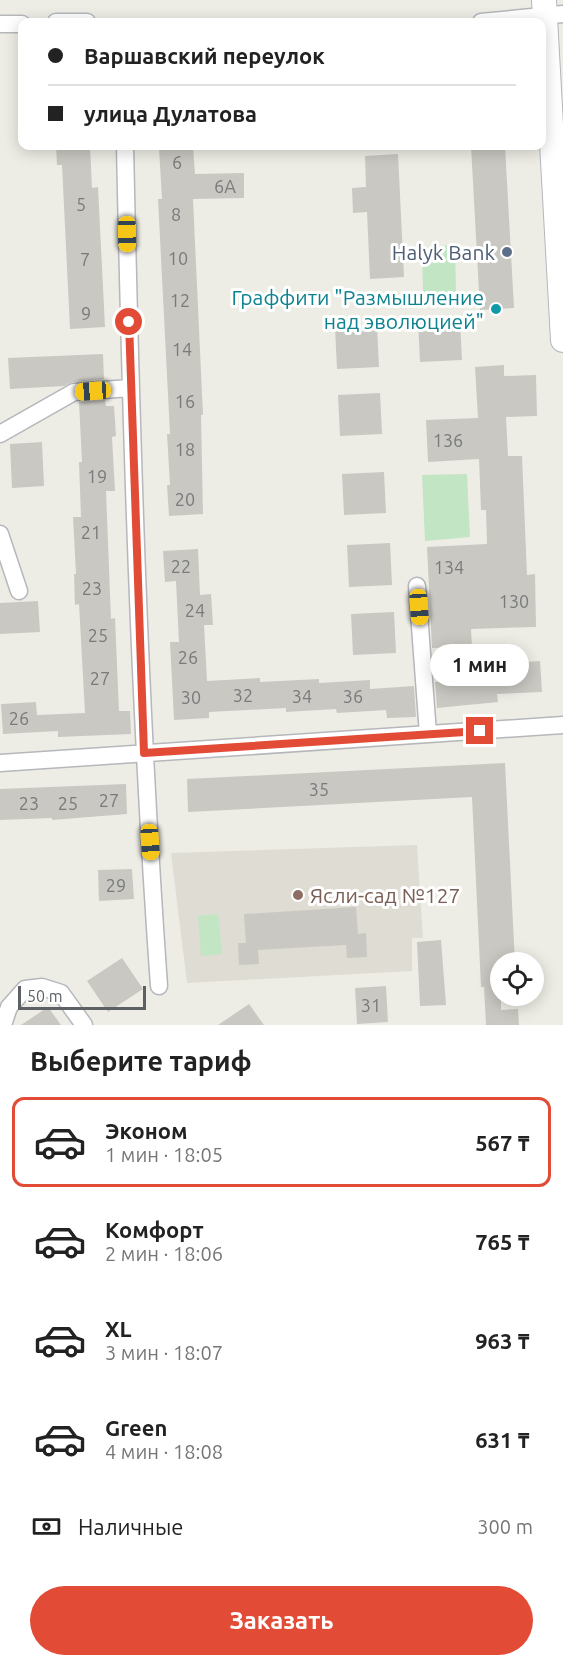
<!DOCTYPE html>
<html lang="ru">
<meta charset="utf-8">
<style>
:root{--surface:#fff;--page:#f2f2f2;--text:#222;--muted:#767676;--line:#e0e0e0;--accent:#e24c37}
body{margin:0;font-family:Ubuntu,sans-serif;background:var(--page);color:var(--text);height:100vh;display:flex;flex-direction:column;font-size:22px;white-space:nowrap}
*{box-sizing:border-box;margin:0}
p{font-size:20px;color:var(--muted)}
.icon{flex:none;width:33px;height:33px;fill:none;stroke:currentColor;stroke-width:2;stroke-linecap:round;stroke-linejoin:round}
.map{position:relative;height:1025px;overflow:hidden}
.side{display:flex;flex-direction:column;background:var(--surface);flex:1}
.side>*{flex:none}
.top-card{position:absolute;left:18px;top:18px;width:528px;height:132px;border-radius:12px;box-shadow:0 3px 15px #0003;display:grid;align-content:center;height:132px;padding:0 30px;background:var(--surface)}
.tools{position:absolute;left:490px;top:952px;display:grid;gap:12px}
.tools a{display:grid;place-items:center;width:54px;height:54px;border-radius:50%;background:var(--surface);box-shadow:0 3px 15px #0003;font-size:30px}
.scale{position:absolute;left:18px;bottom:15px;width:128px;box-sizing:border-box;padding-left:6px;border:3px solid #5d6065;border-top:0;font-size:16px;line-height:21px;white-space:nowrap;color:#5d6065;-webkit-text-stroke:4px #fff;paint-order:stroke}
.end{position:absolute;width:27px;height:27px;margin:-14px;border:8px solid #e24c37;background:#fff;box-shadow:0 0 0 3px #fff}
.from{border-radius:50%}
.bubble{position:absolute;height:42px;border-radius:21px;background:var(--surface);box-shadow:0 3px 15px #0003;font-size:20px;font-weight:700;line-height:42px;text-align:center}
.car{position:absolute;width:18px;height:36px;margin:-18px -9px;border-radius:8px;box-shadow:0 0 4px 2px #0007;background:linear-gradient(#f5c518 24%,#345 0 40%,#f5c518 0 76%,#345 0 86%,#f5c518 0)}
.top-card b{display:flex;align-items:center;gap:21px;height:57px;font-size:22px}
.top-card b+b{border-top:2px solid var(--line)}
.top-card i{width:15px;height:15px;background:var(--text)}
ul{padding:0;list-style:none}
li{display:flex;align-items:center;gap:18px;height:90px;margin:0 12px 9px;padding:0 18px;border:3px solid transparent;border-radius:12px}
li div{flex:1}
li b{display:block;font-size:22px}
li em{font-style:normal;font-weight:700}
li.on{border-color:var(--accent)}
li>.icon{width:54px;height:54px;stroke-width:1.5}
h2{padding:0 30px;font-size:27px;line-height:72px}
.pay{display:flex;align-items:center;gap:15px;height:66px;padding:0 30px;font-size:22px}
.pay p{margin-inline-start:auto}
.action{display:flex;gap:12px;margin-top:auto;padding:12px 30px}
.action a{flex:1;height:69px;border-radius:36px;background:var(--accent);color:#fff;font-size:24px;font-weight:700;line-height:69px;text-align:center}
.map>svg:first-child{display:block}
.education{fill:#dedcd3}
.green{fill:#c2e5c4}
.building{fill:#cac8c2}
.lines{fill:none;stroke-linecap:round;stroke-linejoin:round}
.street-casing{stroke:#b5b7bb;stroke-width:19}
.secondary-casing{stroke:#b4b7bc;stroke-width:26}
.street{stroke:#fff;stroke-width:16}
.secondary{stroke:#fff;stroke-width:24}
.route{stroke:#e24c37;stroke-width:8}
.service-dot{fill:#5c6f8a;stroke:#fff;stroke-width:2}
.culture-dot{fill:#0f9aa8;stroke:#fff;stroke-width:2}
.education-dot{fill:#8d6e63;stroke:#fff;stroke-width:2}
.labels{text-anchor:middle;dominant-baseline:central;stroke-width:6;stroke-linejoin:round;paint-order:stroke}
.number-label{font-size:18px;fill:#787a7c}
.service-label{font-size:21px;fill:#4e5e75;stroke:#fff;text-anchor:end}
.culture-label{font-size:21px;fill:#0d838f;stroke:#fff;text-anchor:end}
.education-label{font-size:21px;fill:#785e54;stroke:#fff;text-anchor:start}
</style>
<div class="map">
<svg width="563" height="1025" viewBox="0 0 563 1025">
<rect width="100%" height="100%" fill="#eeede5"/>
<path class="education" d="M417 845 423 938H412V971L187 983 171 853Z"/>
<path class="green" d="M455 245 456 293 423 294 422 247Z
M467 474 470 537 425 541 422 475Z
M218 914 222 954 201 956 198 916Z"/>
<path class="building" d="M56 146H90L92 188 98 187 105 327 70 329 62 165H57Z
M193 146 195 174 244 173V198L193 199 203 415H201L203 514 169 516 167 485H170L167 434H170L158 199H162L159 148Z
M471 146H505L514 308 480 310Z
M398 154 404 277 370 279 367 212 353 213 352 188 366 187 365 156Z
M460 319 462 360 420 362 418 321Z
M377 326 379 367 337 369 335 328Z
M103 354 104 379 73 382 64 386 10 389 8 358Z
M504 365V376L536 375 537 416 506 417 508 456H522L527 575 535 574 536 627 471 629 472 647 432 648 427 547 487 544 486 510H481L479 459 428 462 426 420 478 418 475 367Z
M380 393 382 434 340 436 338 395Z
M105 400 106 406H114L116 436 112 437 115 491H106L111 619 115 618 119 711H130L131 734 58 737V731L3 734 1 704 36 702 37 715 85 713 79 604 75 605 74 574H76L73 517H81L79 462H82L79 402Z
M42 442 44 486 12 488 10 444Z
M384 472 386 513 344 515 342 474Z
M390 543 392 585 349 587 347 545Z
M198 549 200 595 211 594 213 625H204L207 681 260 678V682L319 679V683L370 680V689L414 686 416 717 387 718 386 710 337 713 336 709 286 712V708L209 712V718L174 720 170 642H179L176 581 165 582 163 551Z
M38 601 40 632 0 634V603Z
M394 612 396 653 353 655 351 614Z
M540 661 542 692 497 694 498 702 437 708 435 682 468 679V674L506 671V663Z
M505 763 515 963H501V1010L518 1009 519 1025H486L484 987H481L472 797 188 812 187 779Z
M126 784 127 814 52 820V818L0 820V789Z
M132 869 134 899 99 901 98 870Z
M356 907 358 934 366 933 367 957 347 958 346 945 258 950 259 964 239 965 238 943H246L244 914Z
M441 940 446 1005 420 1006 417 942Z
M122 958 143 989 108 1012 87 981Z
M386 986 388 1022 357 1024 355 988Z
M249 1004 264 1025H218Z
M48 1007 61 1025H21Z"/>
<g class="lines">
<defs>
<path id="street" d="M56 22H87
M481 22 563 14
M0 24H22
M125 146C131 426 139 706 159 986
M0 434 74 392 130 388
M0 534 19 591
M417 586 428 734
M0 763 563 725
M3 1025 9 1007 25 989 42 987 61 993 84 1025"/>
<path id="secondary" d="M544 0 563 340"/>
</defs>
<use href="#street" class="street-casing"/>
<use href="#secondary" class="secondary-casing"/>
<use href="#street" class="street"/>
<use href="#secondary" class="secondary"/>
</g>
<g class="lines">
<path class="route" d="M129 322 144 753 480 731"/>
</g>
<circle class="service-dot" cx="507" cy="252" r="6"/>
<circle class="culture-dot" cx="496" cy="309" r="6"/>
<circle class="education-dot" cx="298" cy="895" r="6"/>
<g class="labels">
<g class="number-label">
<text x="177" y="162">6</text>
<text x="225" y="186">6А</text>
<text x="81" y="204">5</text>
<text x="176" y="214">8</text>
<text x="178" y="258">10</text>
<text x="85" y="259">7</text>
<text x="180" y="300">12</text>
<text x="86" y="313">9</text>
<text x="182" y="349">14</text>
<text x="185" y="401">16</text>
<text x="448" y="440">136</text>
<text x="185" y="449">18</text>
<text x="97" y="476">19</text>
<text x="185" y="499">20</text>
<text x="91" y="532">21</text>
<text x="181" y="566">22</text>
<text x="449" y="567">134</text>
<text x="92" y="588">23</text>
<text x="514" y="601">130</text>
<text x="195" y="610">24</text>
<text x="98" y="635">25</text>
<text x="188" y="657">26</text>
<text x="100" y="678">27</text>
<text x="243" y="695">32</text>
<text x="302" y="696">34</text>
<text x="353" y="696">36</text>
<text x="191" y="697">30</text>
<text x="19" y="718">26</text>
<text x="319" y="789">35</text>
<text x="109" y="800">27</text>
<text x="29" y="803">23</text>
<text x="68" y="803">25</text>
<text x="116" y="885">29</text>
<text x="371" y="1005">31</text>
</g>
<g class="service-label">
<text x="495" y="252">Halyk Bank</text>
</g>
<g class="culture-label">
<text x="484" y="297">Граффити "Размышление<tspan x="484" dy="24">над эволюцией"</tspan></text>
</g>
<g class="education-label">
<text x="310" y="895">Ясли-сад №127</text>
</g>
</g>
</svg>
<div class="tools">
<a><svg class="icon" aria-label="locate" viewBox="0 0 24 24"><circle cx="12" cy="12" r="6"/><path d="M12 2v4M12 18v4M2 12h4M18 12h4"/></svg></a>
</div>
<div class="scale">50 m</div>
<i class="end from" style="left:129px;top:322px"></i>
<i class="end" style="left:480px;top:731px"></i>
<div class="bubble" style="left:430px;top:644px;width:99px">1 мин</div>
<i class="car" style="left:127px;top:234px;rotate:179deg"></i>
<i class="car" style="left:93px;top:391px;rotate:266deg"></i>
<i class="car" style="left:419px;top:607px;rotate:176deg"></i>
<i class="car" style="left:150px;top:842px;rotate:176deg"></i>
<div class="top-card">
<b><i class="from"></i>Варшавский переулок</b>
<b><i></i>улица Дулатова</b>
</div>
</div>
<section class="side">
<h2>Выберите тариф</h2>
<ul>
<li class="on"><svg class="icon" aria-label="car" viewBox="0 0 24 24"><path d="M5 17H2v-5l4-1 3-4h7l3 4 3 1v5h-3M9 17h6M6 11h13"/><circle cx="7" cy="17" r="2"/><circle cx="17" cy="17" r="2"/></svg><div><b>Эконом</b><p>1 мин · 18:05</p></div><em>567 ₸</em></li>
<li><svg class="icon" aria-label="car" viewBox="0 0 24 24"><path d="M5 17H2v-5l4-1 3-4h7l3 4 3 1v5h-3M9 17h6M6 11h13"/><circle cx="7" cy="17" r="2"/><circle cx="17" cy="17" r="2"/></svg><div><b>Комфорт</b><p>2 мин · 18:06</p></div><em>765 ₸</em></li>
<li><svg class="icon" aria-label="car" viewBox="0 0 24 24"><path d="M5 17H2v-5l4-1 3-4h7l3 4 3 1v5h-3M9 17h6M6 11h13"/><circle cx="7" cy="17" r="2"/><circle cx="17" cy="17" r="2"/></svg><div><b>XL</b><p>3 мин · 18:07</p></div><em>963 ₸</em></li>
<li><svg class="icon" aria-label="car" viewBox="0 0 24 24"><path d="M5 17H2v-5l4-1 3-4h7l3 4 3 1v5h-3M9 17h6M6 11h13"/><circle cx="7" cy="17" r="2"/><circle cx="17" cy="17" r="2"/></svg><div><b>Green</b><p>4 мин · 18:08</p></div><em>631 ₸</em></li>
</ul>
<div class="pay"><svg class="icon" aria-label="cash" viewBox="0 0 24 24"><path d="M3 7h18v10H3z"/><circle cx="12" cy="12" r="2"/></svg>Наличные<p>300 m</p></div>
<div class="action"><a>Заказать</a></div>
</section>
